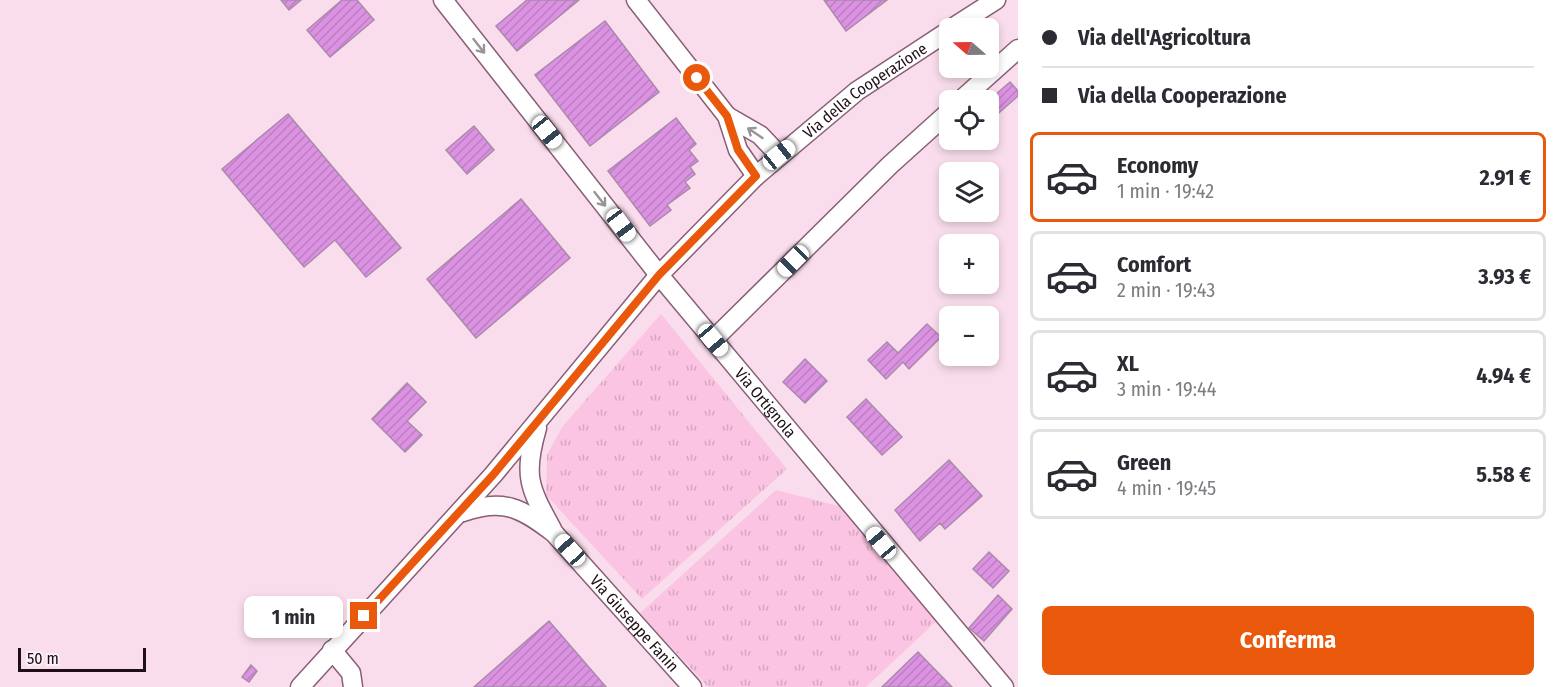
<!DOCTYPE html>
<html lang="it">
<meta charset="utf-8">
<style>
:root{--surface:#fff;--page:#f2f2f3;--text:#2b2b33;--muted:#7c7c81;--line:#e1e1e2;--accent:#ea580c}
body{margin:0;font-family:"Fira Sans Condensed",sans-serif;background:var(--page);color:var(--text);height:100vh;display:flex;flex-direction:column;font-size:22px;white-space:nowrap}
*{box-sizing:border-box;margin:0}
p{font-size:20px;color:var(--muted)}
.icon{flex:none;width:33px;height:33px;fill:none;stroke:currentColor;stroke-width:2;stroke-linecap:round;stroke-linejoin:round}
.map{position:relative;flex:1;overflow:hidden}
.details{display:flex;flex-direction:column;background:var(--surface);width:540px}
.details>*{flex:none}
.hud{display:grid;align-content:center;height:132px;padding:0 24px;background:var(--surface)}
.needle{width:39px;rotate:290deg}
.buttons{position:absolute;left:939px;top:18px;display:grid;gap:12px}
.buttons a{display:grid;place-items:center;width:60px;height:60px;border-radius:9px;background:var(--surface);box-shadow:0 3px 9px #0003;font-size:30px}
.scale{position:absolute;left:18px;bottom:15px;width:128px;box-sizing:border-box;padding-left:6px;border:3px solid #1e0e17;border-top:0;font-size:16px;line-height:21px;white-space:nowrap;color:#1e0e17;-webkit-text-stroke:4px #faf0f5;paint-order:stroke}
.end{position:absolute;width:27px;height:27px;margin:-14px;border:8px solid #ea580c;background:#fff;box-shadow:0 0 0 3px #fff}
.from{border-radius:50%}
.bubble{position:absolute;height:42px;border-radius:9px;background:var(--surface);box-shadow:0 3px 9px #0003;font-size:20px;font-weight:700;line-height:42px;text-align:center}
.car{position:absolute;width:18px;height:36px;margin:-18px -9px;border-radius:8px;box-shadow:0 0 4px 2px #0007;background:linear-gradient(#fff 24%,#345 0 40%,#fff 0 76%,#345 0 86%,#fff 0)}
.hud b{display:flex;align-items:center;gap:21px;height:57px;font-size:22px}
.hud b+b{border-top:2px solid var(--line)}
.hud i{width:15px;height:15px;background:var(--text)}
ul{padding:0;list-style:none}
li{display:flex;align-items:center;gap:18px;height:90px;margin:0 12px 9px;padding:0 12px;border:3px solid var(--line);border-radius:9px}
li div{flex:1}
li b{display:block;font-size:22px}
li em{font-style:normal;font-weight:700}
li.on{border-color:var(--accent)}
li>.icon{width:54px;height:54px;stroke-width:1.5}
.primary-button{display:flex;gap:12px;margin-top:auto;padding:12px 24px}
.primary-button a{flex:1;height:69px;border-radius:9px;background:var(--accent);color:#fff;font-size:24px;font-weight:700;line-height:69px;text-align:center}
main{display:flex;flex:1;min-height:0}
.map>svg:first-child{display:block}
.grass{fill:url(#grass-tufts)}
.building{fill:url(#building-hatch);stroke:#aa89ac;stroke-width:1.5}
.lines{fill:none;stroke-linecap:round;stroke-linejoin:round}
.minor-casing{stroke:#885f76;stroke-width:21}
.minor{stroke:#fff;stroke-width:18}
.oneway{stroke:#9a9397}
.route{stroke:#ea580c;stroke-width:8}
.labels{text-anchor:middle;dominant-baseline:central;stroke-width:4.5;stroke-linejoin:round;paint-order:stroke}
.street-label{font-size:16px;fill:#1e0e17;stroke:#faf0f5}
</style>
<main>
<div class="map">
<svg width="1018" height="687" viewBox="0 0 1018 687">
<defs>
<pattern id="grass-tufts" width="24" height="20" patternUnits="userSpaceOnUse" patternTransform="scale(1.5)"><rect width="24" height="20" fill="#fac4e2"/><path d="M3 7l-1-3M5 7V3M7 7l1-3M15 17l-1-3M17 17v-4M19 17l1-3" fill="none" stroke="#d6a7c1"/></pattern>
<pattern id="building-hatch" width="6" height="6" patternUnits="userSpaceOnUse" patternTransform="scale(1.5)"><rect width="6" height="6" fill="#dc92e2"/><path d="M-1 1l2-2M0 6l6-6M5 7l2-2" fill="none" stroke="#bc7dc1"/></pattern>
</defs>
<rect width="100%" height="100%" fill="#faddec"/>
<path class="grass" d="M661 314 787 469 642 599 546 495 547 455 562 427Z
M776 490 850 509 942 616 866 687H708L640 613Z"/>
<path class="building" d="M281 0H301L289 10Z
M342 0H357L374 20 330 57 307 30Z
M527 0H579L517 51 496 26Z
M824 0H887L846 31Z
M605 21 659 92 590 146 535 75Z
M1010 82 1018 91V96L993 118 988 113V101Z
M288 114 401 248 366 277 335 240 304 267 222 169Z
M676 118 696 144 689 150 698 161 690 167 695 174 685 182 690 188 667 205 671 210 650 226 608 171Z
M474 126 494 150 467 174 446 150Z
M521 199 570 258 476 338 427 279Z
M927 324 941 337 909 369 903 362 886 379 868 360 887 342 898 353Z
M805 359 827 381 805 403 783 382Z
M407 383 426 402 407 421 422 435 405 452 372 419Z
M866 399 902 437 882 455 847 417Z
M949 460 982 496 945 529 940 523 920 541 895 510Z
M989 552 1009 571 993 588 973 569Z
M998 595 1012 609 984 641 969 628Z
M549 621 606 687H474Z
M918 652 952 687H882Z
M251 665 257 671 249 682 242 677Z"/>
<g class="lines">
<defs>
<g id="minor">
<path id="s1" d="M443 0 659 275 1004 687"/>
<path d="M636 0 727 116 738 150 756 176"/>
<path d="M952 28 996 0"/>
<path d="M961 100 1018 49"/>
<path d="M727 116 760 135 779 155"/>
<path d="M713 340 890 165 950 111"/>
<path d="M537 428C523 476 529 487 552 529"/>
<path id="s2" d="M463 512C504 498 521 508 554 533L692 687"/>
<path d="M332 650 351 673 353 687"/>
<path id="s3" d="M300 687 493 475 659 275 756 176 857 91 950 30"/>
</g>
</defs>
<use href="#minor" class="minor-casing"/>
<use href="#minor" class="minor"/>
</g>
<defs><path id="oneway-shaft" d="M-6 0H5M1.5-3L5.5 0L1.5 3" fill="none" stroke-width="1.6" stroke-linecap="round" stroke-linejoin="round" transform="scale(1.5)"/></defs>
<g class="oneway">
<use href="#oneway-shaft" transform="translate(479 46) rotate(52)"/>
<use href="#oneway-shaft" transform="translate(755 133) rotate(-146)"/>
<use href="#oneway-shaft" transform="translate(600 199) rotate(52)"/>
</g>
<g class="lines">
<path class="route" d="M364 616 493 475 659 275 756 176 738 150 727 116 697 78"/>
</g>
<g class="labels">
<g class="street-label">
<text stroke="none"><textPath href="#s3" startOffset="824">Via della Cooperazione</textPath></text>
<text stroke="none"><textPath href="#s1" startOffset="516">Via Ortignola</textPath></text>
<text stroke="none"><textPath href="#s2" startOffset="220">Via Giuseppe Fanin</textPath></text>
</g>
</g>
</svg>
<div class="buttons">
<a><svg class="needle" viewBox="-14 -14 28 28"><path d="M0-13l5 13h-10z" fill="#e53935"/><path d="M0 13l5-13h-10z" fill="#7c7c81"/></svg></a>
<a><svg class="icon" aria-label="locate" viewBox="0 0 24 24"><circle cx="12" cy="12" r="6"/><path d="M12 2v4M12 18v4M2 12h4M18 12h4"/></svg></a>
<a><svg class="icon" aria-label="layers" viewBox="0 0 24 24"><path d="M12 4l9 5-9 5-9-5zM3 14l9 5 9-5"/></svg></a>
<a>+</a>
<a>−</a>
</div>
<div class="scale">50 m</div>
<i class="end from" style="left:697px;top:78px"></i>
<i class="end" style="left:364px;top:616px"></i>
<div class="bubble" style="left:244px;top:596px;width:99px">1 min</div>
<i class="car" style="left:547px;top:132px;rotate:141deg"></i>
<i class="car" style="left:779px;top:155px;rotate:51deg"></i>
<i class="car" style="left:621px;top:225px;rotate:143deg"></i>
<i class="car" style="left:793px;top:261px;rotate:225deg"></i>
<i class="car" style="left:713px;top:340px;rotate:140deg"></i>
<i class="car" style="left:881px;top:543px;rotate:320deg"></i>
<i class="car" style="left:570px;top:550px;rotate:318deg"></i>
</div>
<section class="details">
<div class="hud">
<b><i class="from"></i>Via dell'Agricoltura</b>
<b><i></i>Via della Cooperazione</b>
</div>
<ul>
<li class="on"><svg class="icon" aria-label="car" viewBox="0 0 24 24"><path d="M5 17H2v-5l4-1 3-4h7l3 4 3 1v5h-3M9 17h6M6 11h13"/><circle cx="7" cy="17" r="2"/><circle cx="17" cy="17" r="2"/></svg><div><b>Economy</b><p>1 min · 19:42</p></div><em>2.91 €</em></li>
<li><svg class="icon" aria-label="car" viewBox="0 0 24 24"><path d="M5 17H2v-5l4-1 3-4h7l3 4 3 1v5h-3M9 17h6M6 11h13"/><circle cx="7" cy="17" r="2"/><circle cx="17" cy="17" r="2"/></svg><div><b>Comfort</b><p>2 min · 19:43</p></div><em>3.93 €</em></li>
<li><svg class="icon" aria-label="car" viewBox="0 0 24 24"><path d="M5 17H2v-5l4-1 3-4h7l3 4 3 1v5h-3M9 17h6M6 11h13"/><circle cx="7" cy="17" r="2"/><circle cx="17" cy="17" r="2"/></svg><div><b>XL</b><p>3 min · 19:44</p></div><em>4.94 €</em></li>
<li><svg class="icon" aria-label="car" viewBox="0 0 24 24"><path d="M5 17H2v-5l4-1 3-4h7l3 4 3 1v5h-3M9 17h6M6 11h13"/><circle cx="7" cy="17" r="2"/><circle cx="17" cy="17" r="2"/></svg><div><b>Green</b><p>4 min · 19:45</p></div><em>5.58 €</em></li>
</ul>
<div class="primary-button"><a>Conferma</a></div>
</section>
</main>
